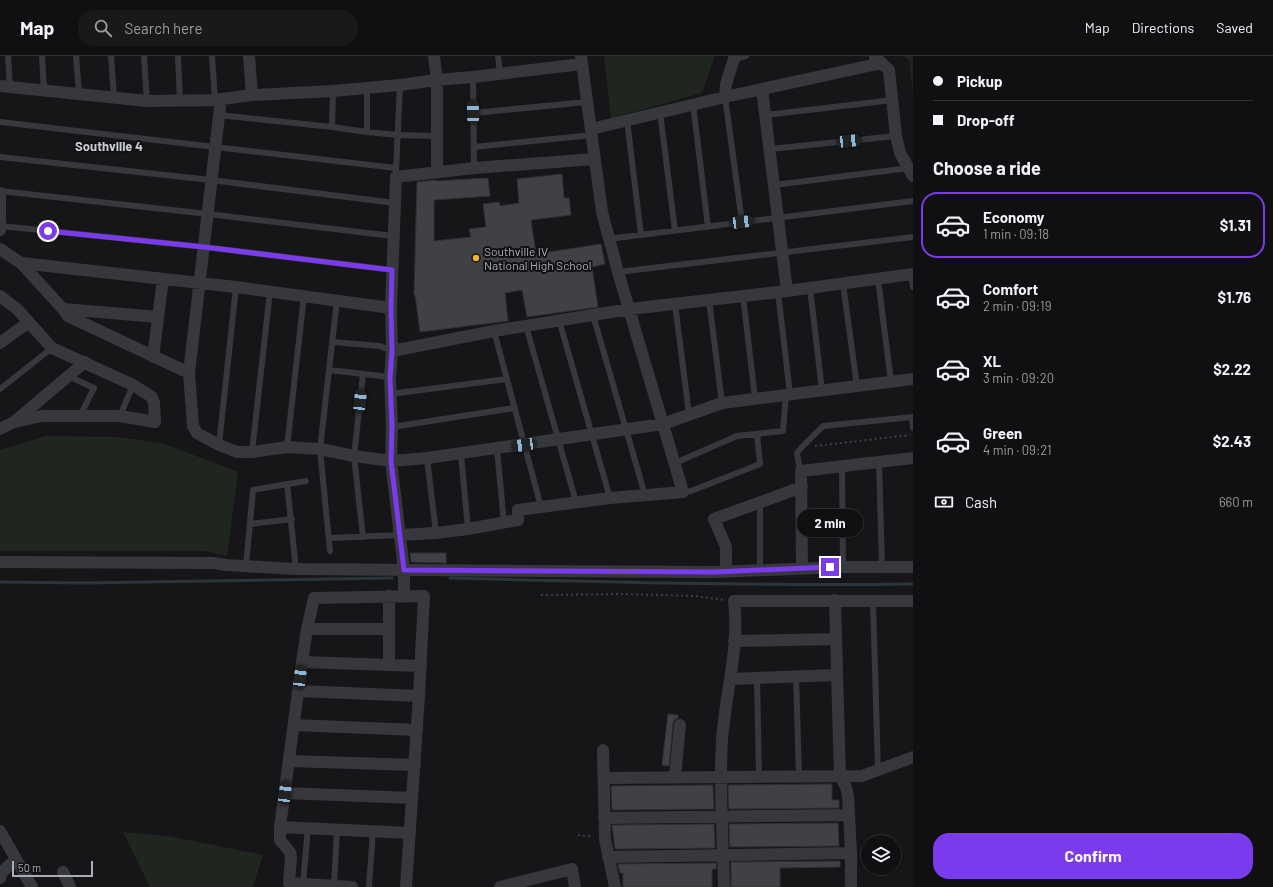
<!DOCTYPE html>
<meta charset="utf-8">
<style>
:root{--surface:#101012;--page:#19191b;--text:#f1f3f6;--muted:#9c9d9f;--line:#303032;--accent:#7c3aed}
body{margin:0;font-family:Barlow,sans-serif;background:var(--page);color:var(--text);height:100vh;display:flex;flex-direction:column;font-size:15px;white-space:nowrap}
*{box-sizing:border-box;margin:0}
p{font-size:13px;color:var(--muted)}
.icon{flex:none;width:22px;height:22px;fill:none;stroke:currentColor;stroke-width:2;stroke-linecap:round;stroke-linejoin:round}
.map{position:relative;flex:1;overflow:hidden}
.panel{display:flex;flex-direction:column;background:var(--surface);width:360px}
.panel>*{flex:none}
.guide{display:grid;align-content:center;height:88px;padding:0 20px;background:var(--surface)}
.buttons{position:absolute;left:861px;top:779px;display:grid;gap:8px}
.buttons a{display:grid;place-items:center;width:40px;height:40px;border-radius:50%;background:var(--surface);box-shadow:0 1px 3px #0004,0 0 0 1px var(--line);font-size:20px}
.scale{position:absolute;left:12px;bottom:10px;width:81px;box-sizing:border-box;padding-left:4px;border:2px solid #a8adb8;border-top:0;font-size:11px;line-height:14px;white-space:nowrap;color:#a8adb8;-webkit-text-stroke:3px #111113;paint-order:stroke}
.end{position:absolute;width:18px;height:18px;margin:-9px;border:5px solid #7c3aed;background:#fff;box-shadow:0 0 0 2px #fff}
.from{border-radius:50%}
.bubble{position:absolute;height:28px;border-radius:14px;background:var(--surface);box-shadow:0 1px 3px #0004,0 0 0 1px var(--line);font-size:13px;font-weight:700;line-height:28px;text-align:center}
.car{position:absolute;width:12px;height:24px;margin:-12px -6px;border-radius:5px;box-shadow:0 0 3px 1px #0007;background:linear-gradient(#222 24%,#8ab4d8 0 40%,#222 0 76%,#8ab4d8 0 86%,#222 0)}
.guide b{display:flex;align-items:center;gap:14px;height:38px;font-size:15px}
.guide b+b{border-top:1px solid var(--line)}
.guide i{width:10px;height:10px;background:var(--text)}
ul{padding:0;list-style:none}
li{display:flex;align-items:center;gap:12px;height:66px;margin:0 8px 6px;padding:0 12px;border:2px solid transparent;border-radius:16px}
li div{flex:1}
li b{display:block;font-size:15px}
li em{font-style:normal;font-weight:700}
li.selected{border-color:var(--accent)}
li>.icon{width:36px;height:36px;stroke-width:1.5}
h2{padding:0 20px;font-size:18px;line-height:48px}
.pay{display:flex;align-items:center;gap:10px;height:44px;padding:0 20px;font-size:15px}
.pay p{margin-inline-start:auto}
.primary-button{display:flex;gap:8px;margin-top:auto;padding:8px 20px}
.primary-button a{flex:1;height:46px;border-radius:16px;background:var(--accent);color:#fff;font-size:16px;font-weight:700;line-height:46px;text-align:center}
header{display:flex;align-items:center;gap:24px;box-sizing:border-box;height:56px;padding:0 20px;background:var(--surface);border-bottom:1px solid var(--line)}
header strong{font-size:19px}
nav{display:flex;gap:22px;margin-inline-start:auto;font-size:14px}
.search{width:280px;height:36px;background:var(--page);display:flex;align-items:center;gap:10px;box-sizing:border-box;padding:0 14px;border-radius:16px;color:var(--muted);font-size:15px}
main{display:flex;flex:1;min-height:0}
.map>svg:first-child{display:block}
.green{fill:#1e261f}
.lines{fill:none;stroke-linecap:round;stroke-linejoin:round}
.stream{stroke:#2c353c;stroke-width:3}
.building{fill:#404145;stroke:#303034}
.path{stroke:#3d3f44;stroke-width:2;stroke-dasharray:2 3;stroke-linecap:butt}
.lane{stroke:#37383d;stroke-width:6}
.street{stroke:#37383d;stroke-width:12}
.route{stroke:#7c3aed;stroke-width:5}
.poi-dot{fill:#f2b134;stroke:#111113;stroke-width:1.5}
.labels{text-anchor:middle;dominant-baseline:central;stroke-width:4;stroke-linejoin:round;paint-order:stroke}
.poi-label{font-size:12px;fill:#a8adb8;stroke:#111113;text-anchor:start}
.neighbourhood-label{font-size:13px;font-weight:bold;fill:#c9ccd4;stroke:#111113}
</style>
<header>
<strong>Map</strong>
<div class="search"><svg class="icon" aria-label="search" viewBox="0 0 24 24"><circle cx="10" cy="10" r="6"/><path d="M15 15l6 6"/></svg>Search here</div>
<nav><a>Map</a><a>Directions</a><a>Saved</a></nav>
</header>
<main>
<div class="map">
<svg width="913" height="831" viewBox="0 0 913 831">
<rect width="100%" height="100%" fill="#161618"/>
<path class="green" d="M604 0H715L702 37 611 62Z
M904 0H913V39L909 4Z
M46 380 119 381 165 388 238 416 227 500 205 495H0V394Z
M123 776 168 780 263 799 253 831H150Z"/>
<g class="lines">
<path class="stream" d="M450 522C604 526 758 530 913 528
M0 526 84 527 392 522"/>
</g>
<path class="building" d="M562 118 564 142H569L571 159 531 164 536 198 601 188 605 208 592 211 598 251 527 261 522 234 505 237 508 265 420 276 415 239H414L417 126 436 124V125L488 122 490 140 434 144V185L471 181 469 173 486 171 483 148 499 146 500 150 519 147 517 123Z
M410 497H446V507L411 506Z
M668 658 678 659V662L674 664 673 668 669 710 662 709Z
M832 728V744H839V752L729 753 728 729Z
M713 729 714 753 612 754 611 730Z
M838 767 839 790 730 791 729 768Z
M714 768 715 792 615 793 612 769Z
M840 805V811L780 812V831H731V806Z
M716 807V813H712V831H623V817H620L618 808Z"/>
<g class="lines">
<path class="path" d="M815 390 910 379
M541 539 622 538 696 540 724 544
M578 779 593 781"/>
<path class="lane" d="M8 0 10 31
M42 0 44 34
M76 0 79 37
M111 0 114 41
M144 0 147 45
M178 0 180 45
M212 0 215 44
M498 0 500 18
M734 3 746 0
M473 21 474 112
M367 31V76
M725 41 742 166
M693 48 708 171
M660 56 675 175
M473 57 587 46
M219 59 332 71 367 76 398 79 437 80
M766 59 893 44
M627 64 641 179
M0 66 396 112
M332 71 333 35
M474 91 592 79
M770 93 896 80
M0 101 211 124 395 147
M396 115 400 29
M774 129 909 112
M0 135 208 158 393 180
M1 170 204 191 392 214
M608 183 913 145
M618 216 913 181
M911 218 913 231
M878 223 891 326
M843 228 857 330
M810 232 822 334
M778 236 790 338
M743 240 755 342
M709 244 722 347
M675 248 689 358
M593 259 645 439
M559 264 610 442
M526 270 576 446
M494 275 541 451
M333 286 380 290 392 295
M329 314 390 321
M363 318 354 400 363 481
M68 320 94 332 80 360
M0 333 52 292
M390 338 507 323
M120 360 133 329
M392 371 514 352
M219 389 236 231
M287 391 304 240
M497 393 504 467
M252 396 270 235
M461 398 468 473
M427 402 436 477
M879 406 882 510
M675 407 737 380 783 375 786 338
M842 410 843 511
M801 415 799 409 797 397 801 392 823 370 912 361 913 372
M287 428 296 513
M683 436 691 435 760 408 757 378
M760 446V514
M250 468 292 463
M329 482 399 479
M330 495 320 393 337 244
M246 510 253 434 306 425
M873 545 878 714
M796 620 799 720
M757 622 759 720
M303 828 308 772
M334 830 337 774
M369 831 373 775"/>
<path class="street" d="M249 0 252 39
M434 0 437 24V116
M875 1 889 14 896 80 900 97 913 120
M0 30 147 45 215 44 252 39 333 35 400 29 437 24 473 21 582 8
M762 33 787 235
M725 41 726 28 735 0
M221 43 189 317 193 370 197 377 219 389 237 396H252L287 391 320 393 354 400 391 405 427 402 663 368 722 347 913 323
M591 73 725 41 882 7
M0 137V174
M0 193 21 207 236 231 391 252
M21 207 63 253 68 260 189 317
M0 240 18 254 52 292 133 329 152 341 154 347 155 366 120 360H42L14 366
M63 253 158 261
M0 287 29 266
M392 295 494 275 630 253 787 235 913 218
M153 301 163 223
M0 373 14 366 85 306
M399 479 436 477 468 473 518 464V454L610 442 683 436 618 216 602 156 581 0
M0 506 214 507 226 509 296 513 538 515 715 516 843 511H913
M802 512 801 415 913 402
M726 515V491L714 463 802 431
M404 540V514L391 405 392 371 390 321 392 295 391 252 396 121 474 112 595 103
M835 544 840 720 846 731 848 740 851 797V831
M307 573H389
M734 585 836 583
M302 606 421 610
M389 609V540
M730 623 837 619
M298 635 419 640
M294 669 417 674
M603 694 605 783 615 831
M289 705 415 709
M675 721 680 669
M604 722 862 720 913 701
M285 737 412 742
M604 762 849 759
M280 771 410 777
M0 775 32 831
M608 801 851 797
M63 816 70 831
M0 822 2 816 16 803
M352 831 289 827 291 801 290 796 280 784V771L302 606 307 573 314 542 424 540 419 640 406 831
M500 831 572 813 575 831
M724 831C723 782 719 733 722 685 725 638 740 591 734 545H913"/>
</g>
<g class="lines">
<path class="route" d="M48 175 204 191 392 214 391 252 392 295 390 321 392 371 391 405 404 514 715 516 830 511"/>
</g>
<circle class="poi-dot" cx="476" cy="202" r="4"/>
<g class="labels">
<g class="poi-label">
<text x="484" y="195">Southville IV<tspan x="484" dy="14">National High School</tspan></text>
</g>
<g class="neighbourhood-label">
<text x="109" y="90">Southville 4</text>
</g>
</g>
</svg>
<div class="buttons">
<a><svg class="icon" aria-label="layers" viewBox="0 0 24 24"><path d="M12 4l9 5-9 5-9-5zM3 14l9 5 9-5"/></svg></a>
</div>
<div class="scale">50 m</div>
<i class="end from" style="left:48px;top:175px"></i>
<i class="end" style="left:830px;top:511px"></i>
<div class="bubble" style="left:797px;top:453px;width:66px">2 min</div>
<i class="car" style="left:473px;top:56px;rotate:359deg"></i>
<i class="car" style="left:849px;top:85px;rotate:84deg"></i>
<i class="car" style="left:742px;top:166px;rotate:83deg"></i>
<i class="car" style="left:360px;top:345px;rotate:6deg"></i>
<i class="car" style="left:524px;top:389px;rotate:262deg"></i>
<i class="car" style="left:300px;top:621px;rotate:7deg"></i>
<i class="car" style="left:285px;top:737px;rotate:7deg"></i>
</div>
<section class="panel">
<div class="guide">
<b><i class="from"></i>Pickup</b>
<b><i></i>Drop-off</b>
</div>
<h2>Choose a ride</h2>
<ul>
<li class="selected"><svg class="icon" aria-label="car" viewBox="0 0 24 24"><path d="M5 17H2v-5l4-1 3-4h7l3 4 3 1v5h-3M9 17h6M6 11h13"/><circle cx="7" cy="17" r="2"/><circle cx="17" cy="17" r="2"/></svg><div><b>Economy</b><p>1 min · 09:18</p></div><em>$1.31</em></li>
<li><svg class="icon" aria-label="car" viewBox="0 0 24 24"><path d="M5 17H2v-5l4-1 3-4h7l3 4 3 1v5h-3M9 17h6M6 11h13"/><circle cx="7" cy="17" r="2"/><circle cx="17" cy="17" r="2"/></svg><div><b>Comfort</b><p>2 min · 09:19</p></div><em>$1.76</em></li>
<li><svg class="icon" aria-label="car" viewBox="0 0 24 24"><path d="M5 17H2v-5l4-1 3-4h7l3 4 3 1v5h-3M9 17h6M6 11h13"/><circle cx="7" cy="17" r="2"/><circle cx="17" cy="17" r="2"/></svg><div><b>XL</b><p>3 min · 09:20</p></div><em>$2.22</em></li>
<li><svg class="icon" aria-label="car" viewBox="0 0 24 24"><path d="M5 17H2v-5l4-1 3-4h7l3 4 3 1v5h-3M9 17h6M6 11h13"/><circle cx="7" cy="17" r="2"/><circle cx="17" cy="17" r="2"/></svg><div><b>Green</b><p>4 min · 09:21</p></div><em>$2.43</em></li>
</ul>
<div class="pay"><svg class="icon" aria-label="cash" viewBox="0 0 24 24"><path d="M3 7h18v10H3z"/><circle cx="12" cy="12" r="2"/></svg>Cash<p>660 m</p></div>
<div class="primary-button"><a>Confirm</a></div>
</section>
</main>
